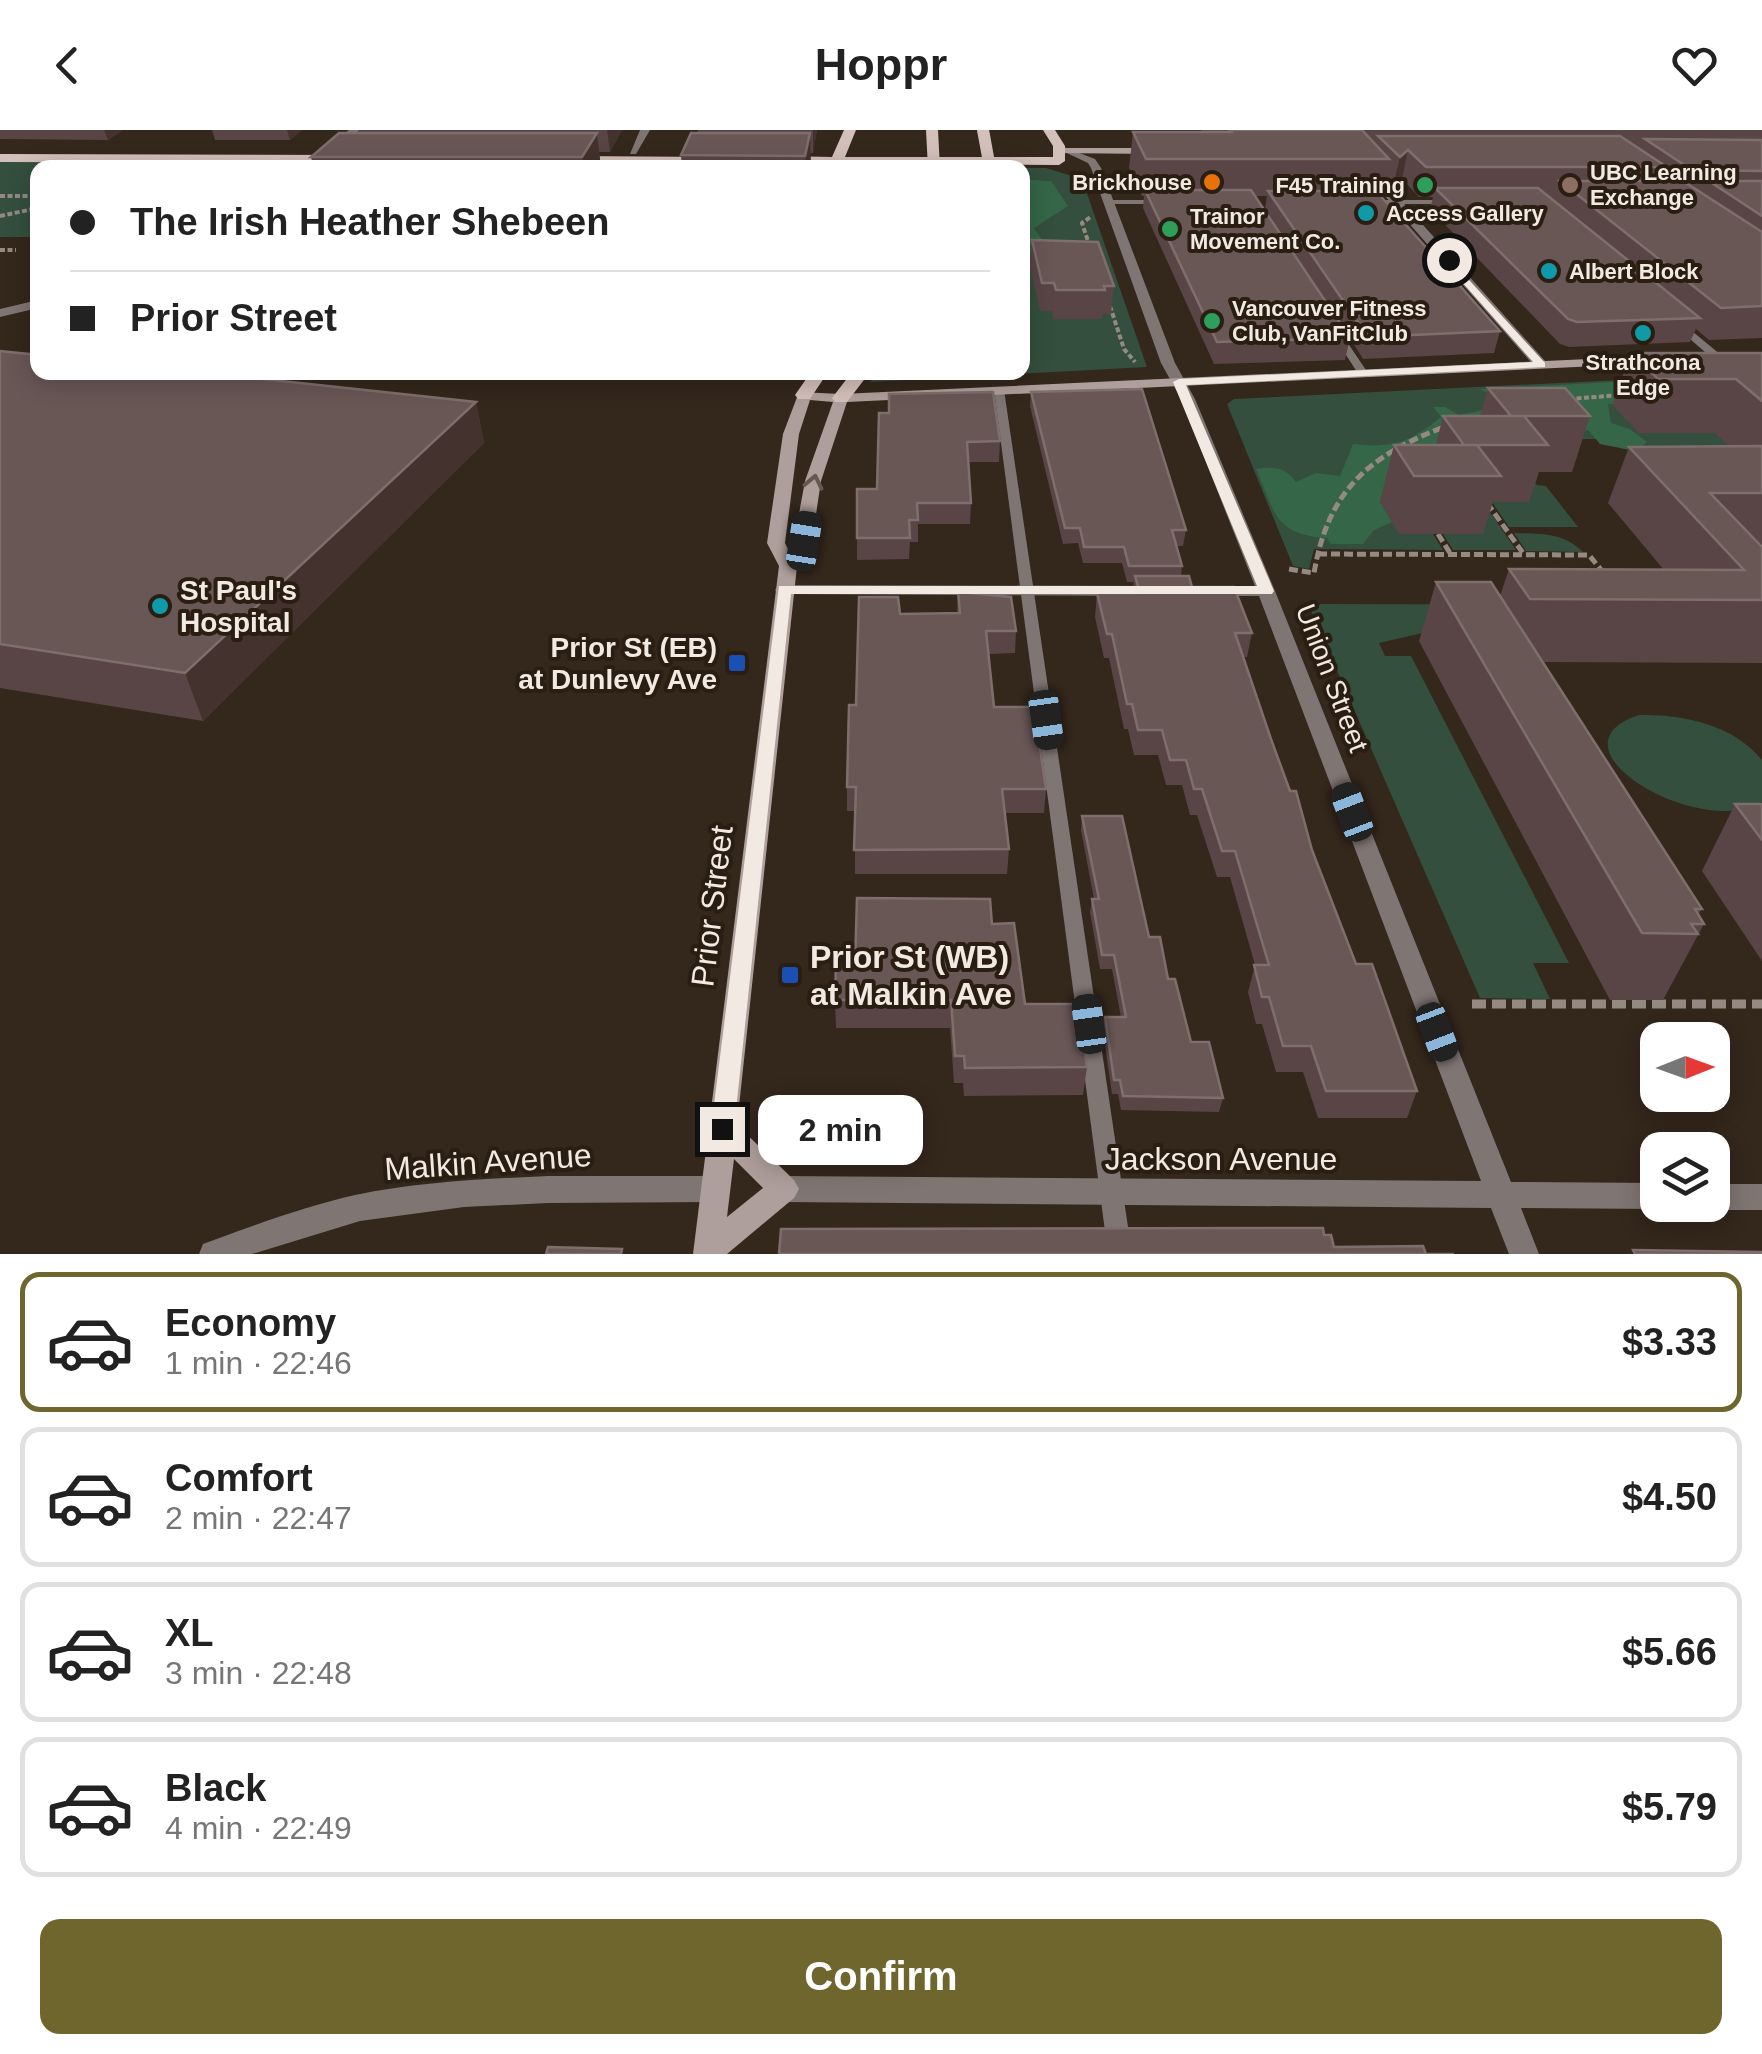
<!DOCTYPE html>
<meta charset="utf-8">
<style>
:root{--surface:#fff;--page:#f6f6f6;--text:#222;--muted:#767676;--line:#e0e0e0;--accent:#6e662c}
body{margin:0;font-family:Helvetica,sans-serif;background:var(--page);color:var(--text);height:100vh;display:flex;flex-direction:column;font-size:38px;white-space:nowrap}
*{box-sizing:border-box;margin:0}
p{font-size:32px;color:var(--muted)}
.icon{flex:none;width:55px;height:55px;fill:none;stroke:currentColor;stroke-width:2;stroke-linecap:round;stroke-linejoin:round}
.map{position:relative;height:1124px;overflow:hidden}
.details{display:flex;flex-direction:column;background:var(--surface);flex:1}
.details>*{flex:none}
.hud{position:absolute;left:30px;top:30px;width:1000px;height:220px;border-radius:20px;box-shadow:0 5px 25px #0003;display:grid;align-content:center;height:220px;padding:0 40px;background:var(--surface)}
.needle{width:65px;rotate:89deg}
.tools{position:absolute;left:1640px;top:892px;display:grid;gap:20px}
.tools a{display:grid;place-items:center;width:90px;height:90px;border-radius:20px;background:var(--surface);box-shadow:0 5px 25px #0003;font-size:50px}
.end{position:absolute;width:45px;height:45px;margin:-22px;border:12px solid #f2e9e2;background:#111;box-shadow:0 0 0 5px #111}
.from{border-radius:50%}
.bubble{position:absolute;height:70px;border-radius:20px;background:var(--surface);box-shadow:0 5px 25px #0003;font-size:32px;font-weight:700;line-height:70px;text-align:center}
.car{position:absolute;width:30px;height:60px;margin:-30px -15px;border-radius:12px;box-shadow:0 0 8px 2px #0007;background:linear-gradient(#222 24%,#8ab4d8 0 40%,#222 0 76%,#8ab4d8 0 86%,#222 0)}
.hud b{display:flex;align-items:center;gap:35px;height:95px;font-size:38px}
.hud b+b{border-top:2px solid var(--line)}
.hud i{width:25px;height:25px;background:var(--text)}
ul{padding:18px 0 0;list-style:none}
li{display:flex;align-items:center;gap:30px;height:140px;margin:0 20px 15px;padding:0 20px;border:5px solid var(--line);border-radius:20px}
li div{flex:1}
li b{display:block;font-size:38px}
li em{font-style:normal;font-weight:700}
li.active{border-color:var(--accent)}
li>.icon{width:90px;height:90px;stroke-width:1.5}
.primary-button{display:flex;gap:20px;margin-top:auto;padding:20px 40px}
.primary-button a{flex:1;height:115px;border-radius:20px;background:var(--accent);color:#fff;font-size:40px;font-weight:700;line-height:115px;text-align:center}
header{display:flex;justify-content:space-between;align-items:center;height:130px;padding:0 40px;background:var(--surface);font-size:45px;font-weight:700}
.map>svg:first-child{display:block}
.green{fill:#344f3d}
.forest{fill:#346647}
.lines{fill:none;stroke-linecap:round;stroke-linejoin:round}
.path-far2{stroke:#958a81;stroke-width:4;stroke-dasharray:5 2.5;stroke-linecap:butt}
.path-far1{stroke:#958a81;stroke-width:5;stroke-dasharray:9 4;stroke-linecap:butt}
.path{stroke:#958a81;stroke-width:9;stroke-dasharray:14 6;stroke-linecap:butt}
.lane{fill:#7f7573;fill-rule:evenodd}
.street{fill:#7f7573;fill-rule:evenodd}
.secondary{fill:#af9f9c;fill-rule:evenodd}
.primary{fill:#d4c0bb;fill-rule:evenodd}
.primary-bridge{stroke:#d4c0bb;stroke-width:12}
.wall{fill:#594545;fill-rule:evenodd}
.shaded-wall{fill:#43322d}
.building{fill:#695756;stroke:#7e6e6c;stroke-width:2.5}
.oneway{stroke:#665850}
.route{fill:#f2e9e2}
.food-dot{fill:#e8710a;stroke:#2a1e12;stroke-width:4}
.leisure-dot{fill:#2e9e5b;stroke:#2a1e12;stroke-width:4}
.education-dot{fill:#8d6e63;stroke:#2a1e12;stroke-width:4}
.culture-dot{fill:#0f9aa8;stroke:#2a1e12;stroke-width:4}
.transit-dot{fill:#1a4fb4;stroke:#2a1e12;stroke-width:4}
.labels{text-anchor:middle;dominant-baseline:central;stroke-width:8;stroke-linejoin:round;paint-order:stroke}
.far-poi-label{font-size:22px;font-weight:bold;fill:#f2e9e2;stroke:#2a1e12;text-anchor:start}
.poi-label{font-size:28px;font-weight:bold;fill:#f2e9e2;stroke:#2a1e12;text-anchor:start}
.street-label{font-size:28px;fill:#f2e9e2;stroke:#2a1e12}
.near-street-label{font-size:32px;fill:#f2e9e2;stroke:#2a1e12}
.near-poi-label{font-size:32px;font-weight:bold;fill:#f2e9e2;stroke:#2a1e12;text-anchor:start}
</style>
<header><svg class="icon" aria-label="back" viewBox="0 0 24 24"><path d="M15 5l-7 7 7 7"/></svg>Hoppr<svg class="icon" aria-label="heart" viewBox="0 0 24 24"><path d="M12 20l-8-8c-3-5 5-10 8-4 3-6 11-1 8 4z"/></svg></header>
<div class="map">
<svg width="1762" height="1124" viewBox="0 0 1762 1124">
<rect width="100%" height="100%" fill="#34271c"/>
<path class="green" d="M0 32 276 33 283 35 38 38 37 107H0Z
M1023 38H1046L1082 49 1147 237 870 252 880 243 1022 242 1023 129 1045 113 1034 98 1051 51 1023 49Z
M1762 243V336L1657 334 1632 309H1546L1399 404H1433L1443 420 1314 419 1309 439 1293 436 1227 274 1234 269Z
M1526 342 1537 355 1546 356 1578 397H1509L1492 372H1528Z
M1483 372 1516 420H1453L1443 404Z
M1514 403C1540 404 1563 402 1583 422L1526 421Z
M1321 474 1655 475 1674 499H1440L1379 513 1385 526H1411L1569 833H1533L1550 869 1480 868 1311 481Z
M1639 585C1682 584 1733 594 1762 630V672C1699 710 1541 617 1639 585Z"/>
<path class="forest" d="M1023 49 1051 51 1068 76 1034 98 1045 113 1023 129Z
M1762 244 1678 273 1608 274 1611 293 1630 299 1647 312 1635 321 1600 314 1588 300 1538 311 1380 372 1392 392 1374 400 1363 414H1331L1327 408C1275 405 1275 383 1256 339 1273 336 1286 337 1296 352L1316 343 1340 346 1353 314C1394 318 1409 313 1441 287L1433 277H1445L1459 285 1510 274 1480 259Z"/>
<g class="lines">
<path class="path-far2" d="M0 66H38
M0 86 38 78
M1090 117 1082 93 1092 86
M0 120H16
M1110 176 1124 219 1135 232
M1569 269 1621 265"/>
<path class="path-far1" d="M1487 373 1523 423
M1438 404 1450 423
M1318 424 1589 425 1606 446
M1289 439 1314 443C1328 361 1368 326 1444 297"/>
<path class="path" d="M1472 874H1762"/>
<path class="lane" d="M1109 70H1163L1167 72 1163 74H1106L1105 72Z
M1366 70H1448L1452 72 1448 74H1363L1362 72Z
M1675 192H1681L1721 225V229H1713L1675 196Z
M1335 203H1341L1368 243 1367 245H1359L1333 205Z
M999 257 1004 260 1132 1124H1108L994 260Z"/>
<path class="street" d="M349 0H360L308 38H296Z
M640 0H650L636 24H630Z
M1056 14 1095 29 1101 38 1175 233 1195 269 1275 461 1511 1052 1658 1053V1075H1669L1658 1079 1521 1078 1539 1124H1509L1491 1078 784 1072 774 1068 769 1059 774 1050 784 1046 1481 1051 1259 466H1211L1202 461 1211 456H1255L1181 269 1161 233 1091 38 1088 33 1056 18Z
M1363 37H1371L1546 232V238H1536L1363 41Z
M38 170V178L0 187V179Z
M784 455 1157 456 1166 461 1157 466 778 464 775 460 778 456Z
M548 1046H715L725 1050 730 1059 725 1068 715 1072 548 1073 464 1077 360 1091 252 1124H199L203 1114 214 1110C260 1093 307 1076 355 1065 418 1052 484 1049 548 1046Z
M1712 1054H1762V1080H1712L1701 1076 1712 1075Z"/>
<path class="secondary" d="M1059 18H1155L1160 21 1155 24 1056 23Z
M1654 226 1661 230 1659 233 847 272 821 351 812 411 797 436 737 995 794 1050 799 1059 794 1068 727 1124H693L779 436 767 413 783 304 799 262 841 264ZM810 270 833 272 805 351 794 411 789 421 785 413 799 304ZM734 1029 763 1058 727 1087Z"/>
<path class="primary" d="M844 0H856L845 27H1053V16L1043 0H1055L1065 16V31L1059 35 780 34 774 30 780 26 832 27Z
M0 24 345 25 351 29 345 33 0 32Z
M570 26 715 27 721 31 715 35 566 33Z
M811 242H828L810 269H798L795 265Z
M852 242H870L847 272H835L832 268Z"/>
<path class="primary-bridge" d="M932 0 934 38
M983 0 990 38"/>
</g>
<path class="wall" d="M0 0H123L108 10 0 9Z
M212 0H302L290 10H215Z
M358 0H622L610 22H599L601 38H314L311 27 359 3Z
M698 0H817L813 23H810L811 38H682L681 25 698 3Z
M1201 0H1762V208L1709 210 1696 199 1690 212 1569 217 1560 214 1430 79 1433 67H1419L1402 49 1393 57 1385 48 1381 67 1500 201 1494 223 1363 229 1350 208 1345 230 1214 234 1143 78 1144 66H1142L1129 38 1133 2H1203ZM1255 66H1267L1265 79 1337 189Z
M1032 110 1114 156 1111 184H1103L1102 189H1053L1052 181H1040L1030 137Z
M0 221 476 272 484 313 203 591 0 558Z
M1631 223H1762V533L1543 532 1702 779 1698 785 1704 794 1663 870H1610L1419 511 1436 452 1500 466 1509 439 1664 440 1608 373 1629 317 1729 316 1715 303H1639L1612 275Z
M1488 258 1590 286 1572 342H1539L1529 372H1493L1483 404H1399L1380 371 1394 315H1436L1443 286H1480Z
M1031 262 1186 400 1183 416H1176L1182 436 1181 446 1192 457 1252 503 1247 527H1243L1271 609 1356 834 1417 961 1407 988H1318L1303 942H1276L1262 894H1256L1248 862 1255 835 1230 747H1217L1197 685H1190L1182 655H1166L1158 625H1134L1128 599H1124L1109 528H1104L1095 487 1097 463H1132L1134 452H1127L1122 433H1083L1078 413 1063 414 1030 276Z
M879 283 1000 311 999 332H968L971 373 970 394H918V412H910L909 429 857 430V359H877Z
M958 462 1016 501 1015 523 989 524 994 577 1046 659 1044 683H1005L1009 719 1007 744H855V681H847V657L856 575 900 484 957 483Z
M1735 674H1762V831L1702 741Z
M1082 686 1149 807 1168 849 1191 912 1223 968 1219 982 1121 980 1118 964H1112L1103 901 1105 887H1121L1112 839H1100L1090 782 1092 769H1094L1081 700Z
M992 794 1025 874 1087 937 1083 965 964 966 963 953H954L950 898H836L835 870 855 834Z"/>
<path class="shaded-wall" d="M104 0H123L108 10Z
M287 0H302L290 10Z
M607 0H622L610 22Z
M813 0H817L813 23Z
M597 3 601 38H584L582 27Z
M810 3 811 38H806L805 26Z
M1408 20 1402 49 1393 57 1400 27Z
M476 272 484 313 203 591 185 543Z"/>
<path class="building" d="M1229 0H1362L1389 29H1146L1133 2H1231Z
M339 3H597L582 27H311Z
M691 3H810L805 26 681 25Z
M1378 6H1620L1667 37H1426L1408 20 1400 27Z
M1645 9 1762 10V41L1692 40Z
M1560 51H1683L1762 102V176L1721 178Z
M1709 51H1762V86Z
M1435 58H1538L1700 188 1577 192 1568 189Z
M1145 60H1251L1350 208 1217 212Z
M1268 61H1376L1500 201 1368 207Z
M1032 110 1098 112 1114 156H1104L1105 160H1056L1054 153H1042Z
M0 221 38 225V242H199L476 272 185 543 0 514Z
M1631 223H1762V271L1736 249H1658Z
M1488 258H1565L1590 286H1511Z
M1142 259 1186 400H1172L1182 436H1129L1124 417H1084L1080 398H1065L1031 262Z
M993 262 1000 311 967 312 971 373H917L918 390H909L910 408H857V359H877L879 283H889V264Z
M1443 286H1524L1548 315H1464Z
M1394 315H1477L1501 346H1414Z
M1762 316V363H1710L1762 417V470L1530 469 1509 439 1744 440 1629 317Z
M1135 446H1189L1192 457H1234L1252 503H1235L1271 609 1290 661H1296L1312 720 1356 834H1372L1417 961H1326L1311 916H1283L1269 867H1262L1254 835H1269L1235 721H1222L1202 659H1194L1186 630H1170L1162 600H1138L1132 574H1127L1112 504H1107L1097 463H1140Z
M1436 452H1491L1702 779H1695L1704 794H1691L1698 804 1642 803Z
M958 462 1011 467 1016 501H986L994 577H1034L1046 659H1002L1009 719 854 720 856 657H847L849 575H856L859 467H898L900 484 960 483Z
M1735 674H1762V710Z
M1082 686H1122L1149 807H1160L1168 849H1175L1191 912H1209L1223 968 1123 966 1120 950H1114L1105 887H1126L1114 825H1102L1092 769H1099Z
M857 768 990 769 992 794 1014 793 1025 874H1078L1087 937 965 938 964 926H955L951 870H835L836 834H855Z
M1323 1098 1324 1105H1331L1334 1117 1423 1116 1426 1124H1454H779L781 1099Z
M548 1117 622 1119 621 1124H546Z
M1633 1120 1762 1122V1124H1635Z"/>
<defs><path id="oneway-chevron" d="M-2-3.5L2.5 0L-2 3.5" fill="none" stroke-width="1.6" stroke-linecap="round" stroke-linejoin="round" transform="scale(2.5)"/></defs>
<use class="oneway" href="#oneway-chevron" transform="translate(814 352) rotate(-78)"/>
<path class="route" d="M1449 128 1545 233V237L1186 255 1274 461 1272 464H791L734 999 730 1006H714L711 999 779 456H1257L1173 252 1179 249 1533 232 1445 133Z"/>
<circle class="food-dot" cx="1212" cy="52" r="10"/>
<g class="leisure-dot">
<circle cx="1425" cy="55" r="10"/>
<circle cx="1170" cy="99" r="10"/>
<circle cx="1212" cy="191" r="10"/>
</g>
<circle class="education-dot" cx="1570" cy="55" r="10"/>
<g class="culture-dot">
<circle cx="1366" cy="83" r="10"/>
<circle cx="1549" cy="141" r="10"/>
<circle cx="1643" cy="203" r="10"/>
<circle cx="160" cy="476" r="10"/>
</g>
<g class="transit-dot">
<rect x="727" y="523" width="20" height="20" rx="5"/>
<rect x="780" y="835" width="20" height="20" rx="5"/>
</g>
<g class="labels">
<g class="far-poi-label">
<text x="1590" y="42">UBC Learning<tspan x="1590" dy="25">Exchange</tspan></text>
<text x="1192" y="52" text-anchor="end">Brickhouse</text>
<text x="1405" y="55" text-anchor="end">F45 Training</text>
<text x="1386" y="83">Access Gallery</text>
<text x="1190" y="86">Trainor<tspan x="1190" dy="25">Movement Co.</tspan></text>
<text x="1569" y="141">Albert Block</text>
<text x="1232" y="178">Vancouver Fitness<tspan x="1232" dy="25">Club, VanFitClub</tspan></text>
<text x="1643" y="232" text-anchor="middle">Strathcona<tspan x="1643" dy="25">Edge</tspan></text>
</g>
<g class="poi-label">
<text x="180" y="460">St Paul's<tspan x="180" dy="32">Hospital</tspan></text>
<text x="717" y="517" text-anchor="end">Prior St (EB)<tspan x="717" dy="32">at Dunlevy Ave</tspan></text>
</g>
<g class="street-label">
<text transform="translate(1332 548) rotate(69)">Union Street</text>
</g>
<g class="near-street-label">
<text transform="translate(712 776) rotate(-83)">Prior Street</text>
<text x="1221" y="1029">Jackson Avenue</text>
<text transform="translate(488 1032) rotate(-4)">Malkin Avenue</text>
</g>
<g class="near-poi-label">
<text x="810" y="827">Prior St (WB)<tspan x="810" dy="37">at Malkin Ave</tspan></text>
</g>
</g>
</svg>
<div class="tools">
<a><svg class="needle" viewBox="-14 -14 28 28"><path d="M0-13l5 13h-10z" fill="#e53935"/><path d="M0 13l5-13h-10z" fill="#767676"/></svg></a>
<a><svg class="icon" aria-label="layers" viewBox="0 0 24 24"><path d="M12 4l9 5-9 5-9-5zM3 14l9 5 9-5"/></svg></a>
</div>
<i class="end from" style="left:1449px;top:130px"></i>
<i class="end" style="left:722px;top:999px"></i>
<div class="bubble" style="left:758px;top:965px;width:165px">2 min</div>
<i class="car" style="left:804px;top:411px;rotate:9deg"></i>
<i class="car" style="left:1046px;top:590px;rotate:172deg"></i>
<i class="car" style="left:1352px;top:682px;rotate:339deg"></i>
<i class="car" style="left:1089px;top:894px;rotate:352deg"></i>
<i class="car" style="left:1437px;top:902px;rotate:159deg"></i>
<div class="hud">
<b><i class="from"></i>The Irish Heather Shebeen</b>
<b><i></i>Prior Street</b>
</div>
</div>
<section class="details">
<ul>
<li class="active"><svg class="icon" aria-label="car" viewBox="0 0 24 24"><path d="M5 17H2v-5l4-1 3-4h7l3 4 3 1v5h-3M9 17h6M6 11h13"/><circle cx="7" cy="17" r="2"/><circle cx="17" cy="17" r="2"/></svg><div><b>Economy</b><p>1 min · 22:46</p></div><em>$3.33</em></li>
<li><svg class="icon" aria-label="car" viewBox="0 0 24 24"><path d="M5 17H2v-5l4-1 3-4h7l3 4 3 1v5h-3M9 17h6M6 11h13"/><circle cx="7" cy="17" r="2"/><circle cx="17" cy="17" r="2"/></svg><div><b>Comfort</b><p>2 min · 22:47</p></div><em>$4.50</em></li>
<li><svg class="icon" aria-label="car" viewBox="0 0 24 24"><path d="M5 17H2v-5l4-1 3-4h7l3 4 3 1v5h-3M9 17h6M6 11h13"/><circle cx="7" cy="17" r="2"/><circle cx="17" cy="17" r="2"/></svg><div><b>XL</b><p>3 min · 22:48</p></div><em>$5.66</em></li>
<li><svg class="icon" aria-label="car" viewBox="0 0 24 24"><path d="M5 17H2v-5l4-1 3-4h7l3 4 3 1v5h-3M9 17h6M6 11h13"/><circle cx="7" cy="17" r="2"/><circle cx="17" cy="17" r="2"/></svg><div><b>Black</b><p>4 min · 22:49</p></div><em>$5.79</em></li>
</ul>
<div class="primary-button"><a>Confirm</a></div>
</section>
